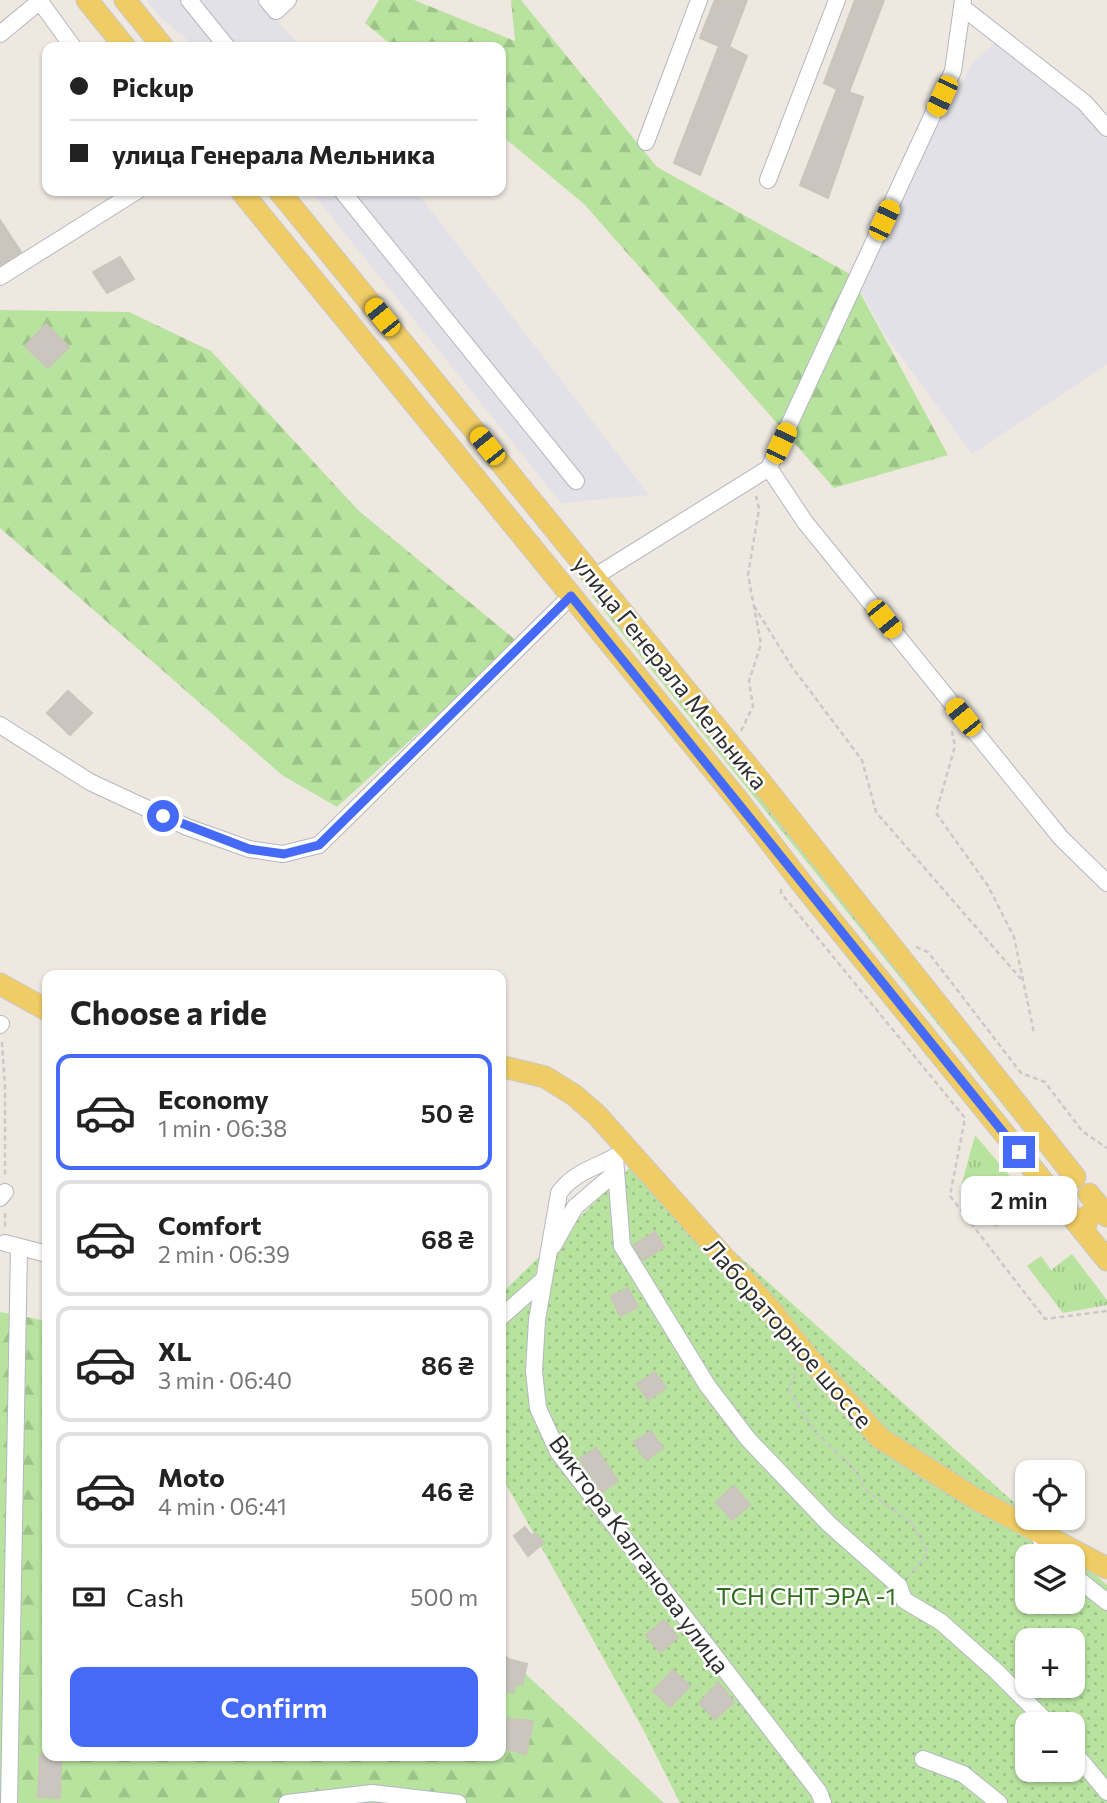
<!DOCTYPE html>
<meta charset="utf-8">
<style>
:root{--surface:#fff;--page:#f6f6f6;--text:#222;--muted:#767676;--line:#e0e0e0;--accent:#456af7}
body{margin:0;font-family:Commissioner,sans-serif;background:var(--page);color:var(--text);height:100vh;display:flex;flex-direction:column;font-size:26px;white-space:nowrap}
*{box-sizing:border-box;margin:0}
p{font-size:23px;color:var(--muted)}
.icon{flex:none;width:38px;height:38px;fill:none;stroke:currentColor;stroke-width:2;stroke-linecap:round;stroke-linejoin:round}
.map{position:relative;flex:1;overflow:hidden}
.side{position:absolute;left:42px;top:970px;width:464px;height:791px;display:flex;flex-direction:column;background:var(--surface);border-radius:14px;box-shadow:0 2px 5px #0004}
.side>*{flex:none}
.guide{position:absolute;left:42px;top:42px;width:464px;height:154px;border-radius:14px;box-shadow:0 2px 5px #0004;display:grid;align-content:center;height:154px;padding:0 28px;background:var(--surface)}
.fabs{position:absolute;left:1015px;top:1460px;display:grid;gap:14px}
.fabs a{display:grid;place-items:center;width:70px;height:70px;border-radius:14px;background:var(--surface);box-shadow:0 2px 5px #0004;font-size:35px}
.end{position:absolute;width:32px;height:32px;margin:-16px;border:9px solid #456af7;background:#fff;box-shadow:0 0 0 4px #fff}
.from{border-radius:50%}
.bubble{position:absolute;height:49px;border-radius:14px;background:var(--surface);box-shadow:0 2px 5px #0004;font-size:23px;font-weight:600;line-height:49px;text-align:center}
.car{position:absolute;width:21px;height:42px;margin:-21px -10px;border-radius:9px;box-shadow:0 0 5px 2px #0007;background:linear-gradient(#f5c518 24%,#345 0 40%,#f5c518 0 76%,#345 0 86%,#f5c518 0)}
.guide b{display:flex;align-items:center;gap:24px;height:66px;font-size:26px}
.guide b+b{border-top:2px solid var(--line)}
.guide i{width:18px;height:18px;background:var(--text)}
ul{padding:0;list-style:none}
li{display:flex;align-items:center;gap:21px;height:116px;margin:0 14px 10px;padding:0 14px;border:4px solid var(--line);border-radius:14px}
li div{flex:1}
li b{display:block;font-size:26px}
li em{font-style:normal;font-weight:600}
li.active{border-color:var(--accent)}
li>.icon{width:63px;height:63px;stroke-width:1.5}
h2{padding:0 28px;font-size:32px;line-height:84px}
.pay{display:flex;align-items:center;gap:18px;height:77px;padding:0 28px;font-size:26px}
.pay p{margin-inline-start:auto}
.cta{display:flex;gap:14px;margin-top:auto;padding:14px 28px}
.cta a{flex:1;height:80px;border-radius:14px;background:var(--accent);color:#fff;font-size:28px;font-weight:600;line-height:80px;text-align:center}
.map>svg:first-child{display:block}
.industrial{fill:#e2e1e7}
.grass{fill:url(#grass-tufts)}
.forest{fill:url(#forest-firs)}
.park{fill:url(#park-dots);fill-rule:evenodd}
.building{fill:#cac6bf;stroke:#cac4ba;stroke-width:2}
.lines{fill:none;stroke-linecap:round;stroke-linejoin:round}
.minor-casing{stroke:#b4b7c0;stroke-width:18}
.major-casing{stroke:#c9c9c9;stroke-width:23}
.path{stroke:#c9c9c9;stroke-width:2.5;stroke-dasharray:5 3.5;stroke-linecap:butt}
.minor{stroke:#fff;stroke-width:16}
.major{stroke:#efcc65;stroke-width:21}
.route{stroke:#456af7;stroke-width:9}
.labels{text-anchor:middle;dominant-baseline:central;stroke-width:5;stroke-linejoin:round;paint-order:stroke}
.street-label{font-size:24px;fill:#2e2e2e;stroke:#fff}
.park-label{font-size:24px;fill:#2f6c1c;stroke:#fff}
</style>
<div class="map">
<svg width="1107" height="1803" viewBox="0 0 1107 1803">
<defs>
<pattern id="grass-tufts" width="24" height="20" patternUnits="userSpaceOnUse" patternTransform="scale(1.75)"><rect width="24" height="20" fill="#b8e39f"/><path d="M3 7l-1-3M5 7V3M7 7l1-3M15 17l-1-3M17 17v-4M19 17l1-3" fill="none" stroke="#9ec389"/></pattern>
<pattern id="forest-firs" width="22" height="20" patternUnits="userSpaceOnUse" patternTransform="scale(1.75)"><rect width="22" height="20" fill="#b8e39f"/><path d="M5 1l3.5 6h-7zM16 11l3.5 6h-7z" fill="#9ec389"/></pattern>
<pattern id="park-dots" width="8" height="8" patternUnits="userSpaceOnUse" patternTransform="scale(1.75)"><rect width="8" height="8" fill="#b8e39f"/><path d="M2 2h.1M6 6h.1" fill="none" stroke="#9ec389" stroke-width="1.8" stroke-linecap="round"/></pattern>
</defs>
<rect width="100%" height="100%" fill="#eee8e1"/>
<path class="industrial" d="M147 0H258L301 47H196L161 18Z
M998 41 1107 130V364L972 454 884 333 851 274 974 61Z
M311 191H416L649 495 561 503Z"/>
<path class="grass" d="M599 590 1051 1150 1044 1156 592 596Z
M975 1135 1014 1181 1013 1190 1002 1198 999 1208 1007 1220 996 1227 962 1183Z
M1072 1254 1107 1300V1305L1063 1313 1027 1266 1041 1256 1051 1270Z"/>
<path class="forest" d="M379 0H414L515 41 511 0H521L657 167 850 274 948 455 834 488 584 204 501 135 500 47H394L365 23Z
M0 310 129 312 211 351 359 511 518 642 337 807 282 775 0 528Z
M0 1312 47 1321V1755H500L501 1651 664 1803H0Z"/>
<path class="park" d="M635 1163 1027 1514V1517H1031L1107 1585V1803H680L644 1731 501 1475 500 1295ZM1027 1556H1073V1601H1027ZM1027 1640H1073V1685H1027ZM1027 1724H1073V1769H1027Z"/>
<path class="building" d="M715 0H747L729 47 747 56 700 175 674 163 719 46 700 38Z
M855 0H884L849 92 863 97 828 198 800 185 837 89 824 83Z
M0 220 21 252 0 265Z
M120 257 134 279 107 293 93 272Z
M46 324 69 347 48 368 25 346Z
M68 691 92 713 70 735 47 713Z
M655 1232 664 1247 643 1260 634 1245Z
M628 1288 638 1307 620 1316 611 1296Z
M655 1372 666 1388 648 1400 637 1384Z
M651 1431 663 1448 646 1460 634 1442Z
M596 1448 618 1481 602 1492 579 1459Z
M734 1486 750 1505 732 1520 716 1502Z
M525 1527 532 1536 535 1533 544 1543 528 1556 514 1536Z
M664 1620 678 1637 660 1652 646 1635Z
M500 1657 527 1664 522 1685 516 1683 513 1693 500 1690Z
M673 1670 690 1686 670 1707 653 1691Z
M718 1683 734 1702 715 1719 699 1703Z
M500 1718 533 1721 526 1754 500 1748Z
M40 1755H61L60 1798 38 1797Z"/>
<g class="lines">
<defs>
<path id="minor" d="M39 0 73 47
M189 0 227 47
M267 0 276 11 288 0
M962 7 1085 103 1107 128
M0 34 40 1
M646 142 699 0
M768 180 837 0
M342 191 576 481
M0 277 137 191
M769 468 805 522 1061 838 1107 883
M594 577 769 468 953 71 963 0
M0 725 90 782 187 827 249 849 283 854 319 845 571 596
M0 1025 1 1024
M627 1149C605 1166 575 1169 559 1193L537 1320 534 1371 538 1408 558 1452 819 1792 823 1803
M615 1158 622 1246 707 1385 748 1439 829 1524 899 1586 904 1600 941 1622 996 1671 1049 1724
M0 1198 5 1192
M5 1243 47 1254
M553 1246 575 1207 616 1172
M500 1318 543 1280
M1036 1530 1049 1556
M1073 1575 1107 1602
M1073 1751 1107 1792
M923 1759 963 1774 999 1803
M9 1803 19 1247
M287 1803 372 1793 458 1803"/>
<path id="major" d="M87 0 125 47
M125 0 163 47
M241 191 738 800 803 885 1054 1195
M279 191 760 781 1075 1177
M0 984 47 1010
M500 1066 545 1077 574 1095 597 1115 771 1310 807 1356 880 1438 976 1499 1107 1568
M1089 1194 1107 1216
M1068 1212 1107 1260
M1084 1232 1088 1216 1095 1213H1105"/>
</defs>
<use href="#minor" class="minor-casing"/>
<use href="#major" class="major-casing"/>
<path class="path" d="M754 606 792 667 862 760 876 812 1021 979
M741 731 753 706 749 681 761 644 748 575 759 509 756 496
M952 731 955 746 936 813 988 886 1014 937 1034 1033
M781 889V893L965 1118 950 1196 1045 1319 1107 1311
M916 947 928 952 1021 1073 1045 1082 1082 1131 1107 1148
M2 1042 5 1087V1175
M5 1213V1227
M796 1374 788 1388 815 1432 854 1469 868 1492 911 1522 928 1553 909 1576"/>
<use href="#minor" class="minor"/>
<use href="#major" class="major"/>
</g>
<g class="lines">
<path class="route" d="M163 816 249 849 284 854 319 845 571 596 1019 1152"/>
</g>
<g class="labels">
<g class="street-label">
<text transform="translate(671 672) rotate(51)">улица Генерала Мельника</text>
<text transform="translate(789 1333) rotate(49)">Лабораторное шоссе</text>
<text transform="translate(640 1554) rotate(54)">Виктора Калганова улица</text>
</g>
<g class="park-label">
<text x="806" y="1595">ТСН СНТ ЭРА -1</text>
</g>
</g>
</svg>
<div class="fabs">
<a><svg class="icon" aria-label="locate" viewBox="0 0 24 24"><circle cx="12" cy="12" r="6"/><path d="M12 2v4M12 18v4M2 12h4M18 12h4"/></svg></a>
<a><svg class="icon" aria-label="layers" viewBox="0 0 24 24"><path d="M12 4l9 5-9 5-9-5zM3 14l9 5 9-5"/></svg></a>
<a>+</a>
<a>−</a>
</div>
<i class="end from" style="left:163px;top:816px"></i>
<i class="end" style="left:1019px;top:1152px"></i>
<div class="bubble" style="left:961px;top:1176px;width:116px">2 min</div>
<i class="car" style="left:942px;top:96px;rotate:205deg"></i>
<i class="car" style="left:884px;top:220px;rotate:25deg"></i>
<i class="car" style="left:382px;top:317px;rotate:321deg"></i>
<i class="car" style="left:781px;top:443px;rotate:25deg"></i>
<i class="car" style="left:487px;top:446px;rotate:321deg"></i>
<i class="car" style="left:884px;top:619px;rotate:141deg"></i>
<i class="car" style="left:963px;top:717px;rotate:321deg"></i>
<div class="guide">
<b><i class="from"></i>Pickup</b>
<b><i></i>улица Генерала Мельника</b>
</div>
<section class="side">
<h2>Choose a ride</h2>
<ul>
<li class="active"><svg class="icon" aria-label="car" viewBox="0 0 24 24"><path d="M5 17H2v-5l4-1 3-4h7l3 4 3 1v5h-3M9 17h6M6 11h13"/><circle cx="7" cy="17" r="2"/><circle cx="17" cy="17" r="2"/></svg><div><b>Economy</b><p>1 min · 06:38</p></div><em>50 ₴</em></li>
<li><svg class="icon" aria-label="car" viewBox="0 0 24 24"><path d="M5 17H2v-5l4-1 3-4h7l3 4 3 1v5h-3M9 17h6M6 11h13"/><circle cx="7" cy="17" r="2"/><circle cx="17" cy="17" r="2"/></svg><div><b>Comfort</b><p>2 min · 06:39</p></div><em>68 ₴</em></li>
<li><svg class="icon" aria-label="car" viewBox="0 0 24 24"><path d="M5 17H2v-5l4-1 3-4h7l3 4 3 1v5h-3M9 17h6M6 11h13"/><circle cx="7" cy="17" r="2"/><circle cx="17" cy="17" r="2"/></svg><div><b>XL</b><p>3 min · 06:40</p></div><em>86 ₴</em></li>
<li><svg class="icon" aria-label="car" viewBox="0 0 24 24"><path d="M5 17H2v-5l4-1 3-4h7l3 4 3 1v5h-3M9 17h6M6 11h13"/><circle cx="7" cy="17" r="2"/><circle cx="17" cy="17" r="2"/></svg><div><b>Moto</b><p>4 min · 06:41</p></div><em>46 ₴</em></li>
</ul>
<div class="pay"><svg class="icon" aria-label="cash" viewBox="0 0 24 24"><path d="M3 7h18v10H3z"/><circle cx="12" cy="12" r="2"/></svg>Cash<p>500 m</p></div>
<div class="cta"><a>Confirm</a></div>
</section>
</div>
